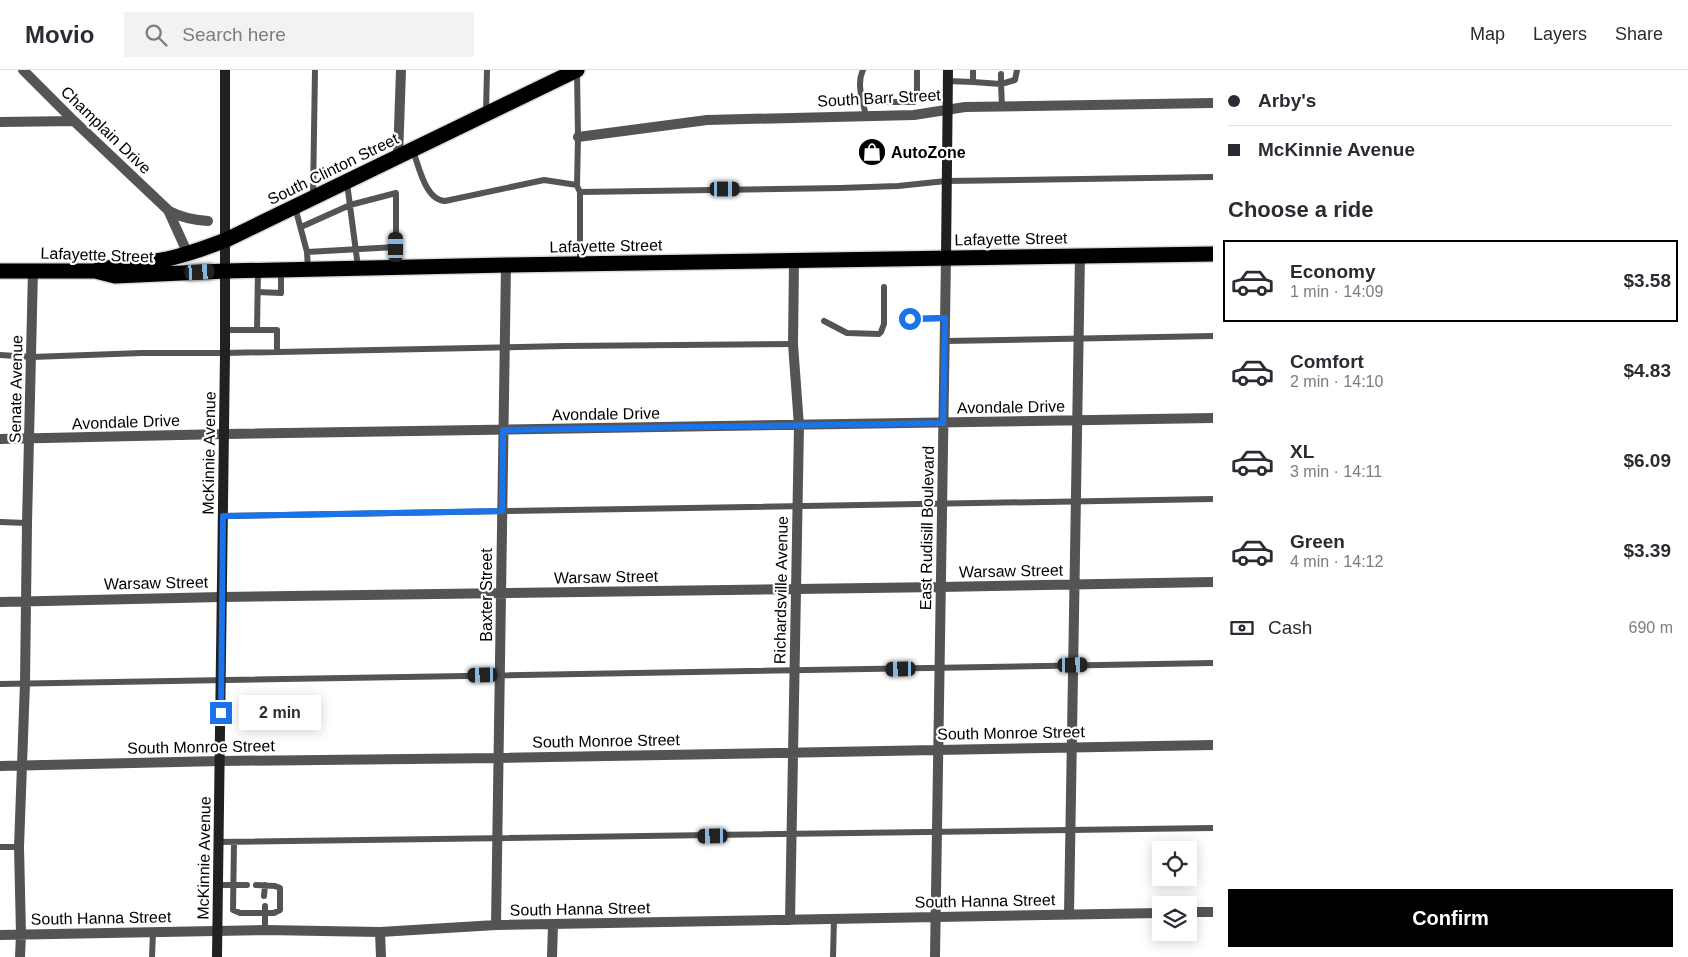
<!DOCTYPE html>
<meta charset="utf-8">
<style>
:root{--surface:#fff;--page:#f2f2f3;--text:#2b2b33;--muted:#7c7c81;--line:#e1e1e2;--accent:#000}
body{margin:0;font-family:Arial,sans-serif;background:var(--page);color:var(--text);height:100vh;display:flex;flex-direction:column;font-size:19px;white-space:nowrap}
*{box-sizing:border-box;margin:0}
p{font-size:16px;color:var(--muted)}
.icon{flex:none;width:28px;height:28px;fill:none;stroke:currentColor;stroke-width:2;stroke-linecap:round;stroke-linejoin:round}
.map{position:relative;flex:1;overflow:hidden}
.side{display:flex;flex-direction:column;background:var(--surface);width:475px}
.side>*{flex:none}
.hud{display:grid;align-content:center;height:110px;padding:0 15px;background:var(--surface)}
.fabs{position:absolute;left:1152px;top:771px;display:grid;gap:10px}
.fabs a{display:grid;place-items:center;width:45px;height:45px;border-radius:0px;background:var(--surface);box-shadow:0 2px 12px #0003;font-size:25px}
.end{position:absolute;width:22px;height:22px;margin:-11px;border:6px solid #1a73e8;background:#fff;box-shadow:0 0 0 2px #fff}
.from{border-radius:50%}
.bubble{position:absolute;height:35px;border-radius:0px;background:var(--surface);box-shadow:0 2px 12px #0003;font-size:16px;font-weight:800;line-height:35px;text-align:center}
.car{position:absolute;width:15px;height:30px;margin:-15px -8px;border-radius:6px;box-shadow:0 0 4px 1px #0007;background:linear-gradient(#222 24%,#8ab4d8 0 40%,#222 0 76%,#8ab4d8 0 86%,#222 0)}
.hud b{display:flex;align-items:center;gap:18px;height:48px;font-size:19px}
.hud b+b{border-top:1px solid var(--line)}
.hud i{width:12px;height:12px;background:var(--text)}
ul{padding:0;list-style:none}
li{display:flex;align-items:center;gap:15px;height:82px;margin:0 10px 8px;padding:0 5px;border:2px solid transparent;border-radius:0px}
li div{flex:1}
li b{display:block;font-size:19px}
li em{font-style:normal;font-weight:800}
li.selected{border-color:var(--accent)}
li>.icon{width:45px;height:45px;stroke-width:1.5}
h2{padding:0 15px;font-size:22px;line-height:60px}
.pay{display:flex;align-items:center;gap:12px;height:55px;padding:0 15px;font-size:19px}
.pay p{margin-inline-start:auto}
.cta{display:flex;gap:10px;margin-top:auto;padding:10px 15px}
.cta a{flex:1;height:58px;border-radius:0px;background:var(--accent);color:#fff;font-size:20px;font-weight:800;line-height:58px;text-align:center}
header{display:flex;align-items:center;gap:30px;box-sizing:border-box;height:70px;padding:0 25px;background:var(--surface);border-bottom:1px solid var(--line)}
header strong{font-size:24px}
nav{display:flex;gap:28px;margin-inline-start:auto;font-size:18px}
.search{width:350px;height:45px;background:var(--page);display:flex;align-items:center;gap:12px;box-sizing:border-box;padding:0 18px;border-radius:0px;color:var(--muted);font-size:19px}
main{display:flex;flex:1;min-height:0}
.map>svg:first-child{display:block}
.lines{fill:none;stroke-linecap:round;stroke-linejoin:round}
.highway-casing{stroke:#dbdbdb;stroke-width:18}
.lane{stroke:#545454;stroke-width:6}
.street{stroke:#545454;stroke-width:10}
.secondary{stroke:#212121;stroke-width:10}
.highway{stroke:#000;stroke-width:15}
.route{stroke:#1a73e8;stroke-width:6}
.labels{text-anchor:middle;dominant-baseline:central;stroke-width:4.5;stroke-linejoin:round;paint-order:stroke}
.street-label{font-size:16px;fill:#000;stroke:#fff}
.poi-label{font-size:16px;font-weight:bold;fill:#000;stroke:#fff;text-anchor:start}
</style>
<header>
<strong>Movio</strong>
<div class="search"><svg class="icon" aria-label="search" viewBox="0 0 24 24"><circle cx="10" cy="10" r="6"/><path d="M15 15l6 6"/></svg>Search here</div>
<nav><a>Map</a><a>Layers</a><a>Share</a></nav>
</header>
<main>
<div class="map">
<svg width="1213" height="887" viewBox="0 0 1213 887">
<rect width="100%" height="100%" fill="#fff"/>
<g class="lines">
<defs>
<path id="highway" d="M97 200C118 195 140 194 162 190 184 186 205 178 226 170L577 0
M0 201H95L115 206 226 201 506 195 1213 184"/>
</defs>
<use href="#highway" class="highway-casing"/>
<path class="lane" d="M863 0C856 14 863 31 866 46
M973 0V12L1001 14V4
M577 1 578 67 577 116 580 122V194
M948 11 973 12
M863 32H914L917 23V0
M1002 36 1001 14 1015 10 1017 0
M486 43 487 0
M413 81C419 96 425 130 445 131L544 110 577 115
M347 113 358 197
M580 122 840 118 898 116 946 111 1213 107
M313 126 315 0
M295 137 307 182 308 199
M301 157 350 135 396 123V177L307 182
M258 222 281 223V201
M910 249 945 248
M824 251 847 263 879 264 881 262 884 254V217
M226 260H277V281
M257 260 258 200
M945 271 1213 266
M0 285 32 287 142 283H225L565 276 793 274
M223 446 1213 429
M0 452 27 453
M0 614 1213 593
M219 772 1213 758
M234 772 233 840 240 843H265V836
M0 777H19
M218 815H247
M256 815 275 816 280 818V840L274 843H265V860
M264 826 265 815
M152 887 153 862
M833 887 834 849"/>
<path class="street" d="M23 0 74 51 168 140 188 184
M0 52 74 51
M578 67 707 50 914 45 965 37 1213 33
M398 87 401 0
M169 141C182 148 193 150 208 151
M0 369 225 364 1213 348
M0 532 222 527 941 517 1213 512
M0 696 221 691 498 688 1213 675
M1189 842H1213
M1069 844 1080 185
M790 850 799 356 793 274 794 191
M496 855 506 195
M380 862 381 887
M0 865 265 860 380 862 496 855 1161 843
M20 887 21 864 19 777 25 613 27 453 33 200
M552 887 553 855
M935 887 946 188"/>
<path class="secondary" d="M946 188 948 0
M217 887 225 283V0"/>
<use href="#highway" class="highway"/>
</g>
<g class="lines">
<path class="route" d="M221 643 223 446 502 441 503 360 943 353 945 248 910 249"/>
</g>
<defs>
<symbol id="shop-disc" viewBox="-11 -11 22 22"><circle r="9.5" fill="#000" stroke="#fff"/><path d="M-5-2.5h2.3a2.7 3.5 0 0 1 5.4 0H5L5.5 6h-11ZM-1.5-2.5h3a1.5 2.3 0 0 0-3 0Z" fill="#fff"/></symbol>
</defs>
<g fill-rule="evenodd">
<use href="#shop-disc" x="856" y="66" width="32" height="32"/>
</g>
<g class="labels">
<g class="street-label">
<text transform="translate(879 28) rotate(-3)">South Barr Street</text>
<text transform="translate(106 60) rotate(44)">Champlain Drive</text>
<text transform="translate(333 99) rotate(-26)">South Clinton Street</text>
<text transform="translate(1011 169) rotate(-1)">Lafayette Street</text>
<text transform="translate(606 176) rotate(-1)">Lafayette Street</text>
<text transform="translate(97 185) rotate(2)">Lafayette Street</text>
<text transform="translate(16 319) rotate(-89)">Senate Avenue</text>
<text transform="translate(1011 337) rotate(-1)">Avondale Drive</text>
<text transform="translate(606 344) rotate(-1)">Avondale Drive</text>
<text transform="translate(126 352) rotate(-2)">Avondale Drive</text>
<text transform="translate(209 383) rotate(-89)">McKinnie Avenue</text>
<text transform="translate(927 458) rotate(-89)">East Rudisill Boulevard</text>
<text transform="translate(1011 501) rotate(-1)">Warsaw Street</text>
<text transform="translate(606 507) rotate(-1)">Warsaw Street</text>
<text transform="translate(156 513) rotate(-1)">Warsaw Street</text>
<text transform="translate(781 520) rotate(-89)">Richardsville Avenue</text>
<text transform="translate(486 525) rotate(-90)">Baxter Street</text>
<text transform="translate(1011 663) rotate(-1)">South Monroe Street</text>
<text transform="translate(606 671) rotate(-1)">South Monroe Street</text>
<text transform="translate(201 677) rotate(-1)">South Monroe Street</text>
<text transform="translate(204 788) rotate(-89)">McKinnie Avenue</text>
<text transform="translate(985 831) rotate(-1)">South Hanna Street</text>
<text transform="translate(580 839) rotate(-1)">South Hanna Street</text>
<text transform="translate(101 848) rotate(-1)">South Hanna Street</text>
</g>
<g class="poi-label">
<text x="891" y="82">AutoZone</text>
</g>
</g>
</svg>
<div class="fabs">
<a><svg class="icon" aria-label="locate" viewBox="0 0 24 24"><circle cx="12" cy="12" r="6"/><path d="M12 2v4M12 18v4M2 12h4M18 12h4"/></svg></a>
<a><svg class="icon" aria-label="layers" viewBox="0 0 24 24"><path d="M12 4l9 5-9 5-9-5zM3 14l9 5 9-5"/></svg></a>
</div>
<i class="end from" style="left:910px;top:249px"></i>
<i class="end" style="left:221px;top:643px"></i>
<div class="bubble" style="left:239px;top:625px;width:82px">2 min</div>
<i class="car" style="left:725px;top:119px;rotate:90deg"></i>
<i class="car" style="left:396px;top:177px;rotate:0deg"></i>
<i class="car" style="left:200px;top:202px;rotate:87deg"></i>
<i class="car" style="left:1073px;top:595px;rotate:89deg"></i>
<i class="car" style="left:901px;top:599px;rotate:269deg"></i>
<i class="car" style="left:483px;top:605px;rotate:269deg"></i>
<i class="car" style="left:713px;top:766px;rotate:269deg"></i>
</div>
<section class="side">
<div class="hud">
<b><i class="from"></i>Arby's</b>
<b><i></i>McKinnie Avenue</b>
</div>
<h2>Choose a ride</h2>
<ul>
<li class="selected"><svg class="icon" aria-label="car" viewBox="0 0 24 24"><path d="M5 17H2v-5l4-1 3-4h7l3 4 3 1v5h-3M9 17h6M6 11h13"/><circle cx="7" cy="17" r="2"/><circle cx="17" cy="17" r="2"/></svg><div><b>Economy</b><p>1 min · 14:09</p></div><em>$3.58</em></li>
<li><svg class="icon" aria-label="car" viewBox="0 0 24 24"><path d="M5 17H2v-5l4-1 3-4h7l3 4 3 1v5h-3M9 17h6M6 11h13"/><circle cx="7" cy="17" r="2"/><circle cx="17" cy="17" r="2"/></svg><div><b>Comfort</b><p>2 min · 14:10</p></div><em>$4.83</em></li>
<li><svg class="icon" aria-label="car" viewBox="0 0 24 24"><path d="M5 17H2v-5l4-1 3-4h7l3 4 3 1v5h-3M9 17h6M6 11h13"/><circle cx="7" cy="17" r="2"/><circle cx="17" cy="17" r="2"/></svg><div><b>XL</b><p>3 min · 14:11</p></div><em>$6.09</em></li>
<li><svg class="icon" aria-label="car" viewBox="0 0 24 24"><path d="M5 17H2v-5l4-1 3-4h7l3 4 3 1v5h-3M9 17h6M6 11h13"/><circle cx="7" cy="17" r="2"/><circle cx="17" cy="17" r="2"/></svg><div><b>Green</b><p>4 min · 14:12</p></div><em>$3.39</em></li>
</ul>
<div class="pay"><svg class="icon" aria-label="cash" viewBox="0 0 24 24"><path d="M3 7h18v10H3z"/><circle cx="12" cy="12" r="2"/></svg>Cash<p>690 m</p></div>
<div class="cta"><a>Confirm</a></div>
</section>
</main>
